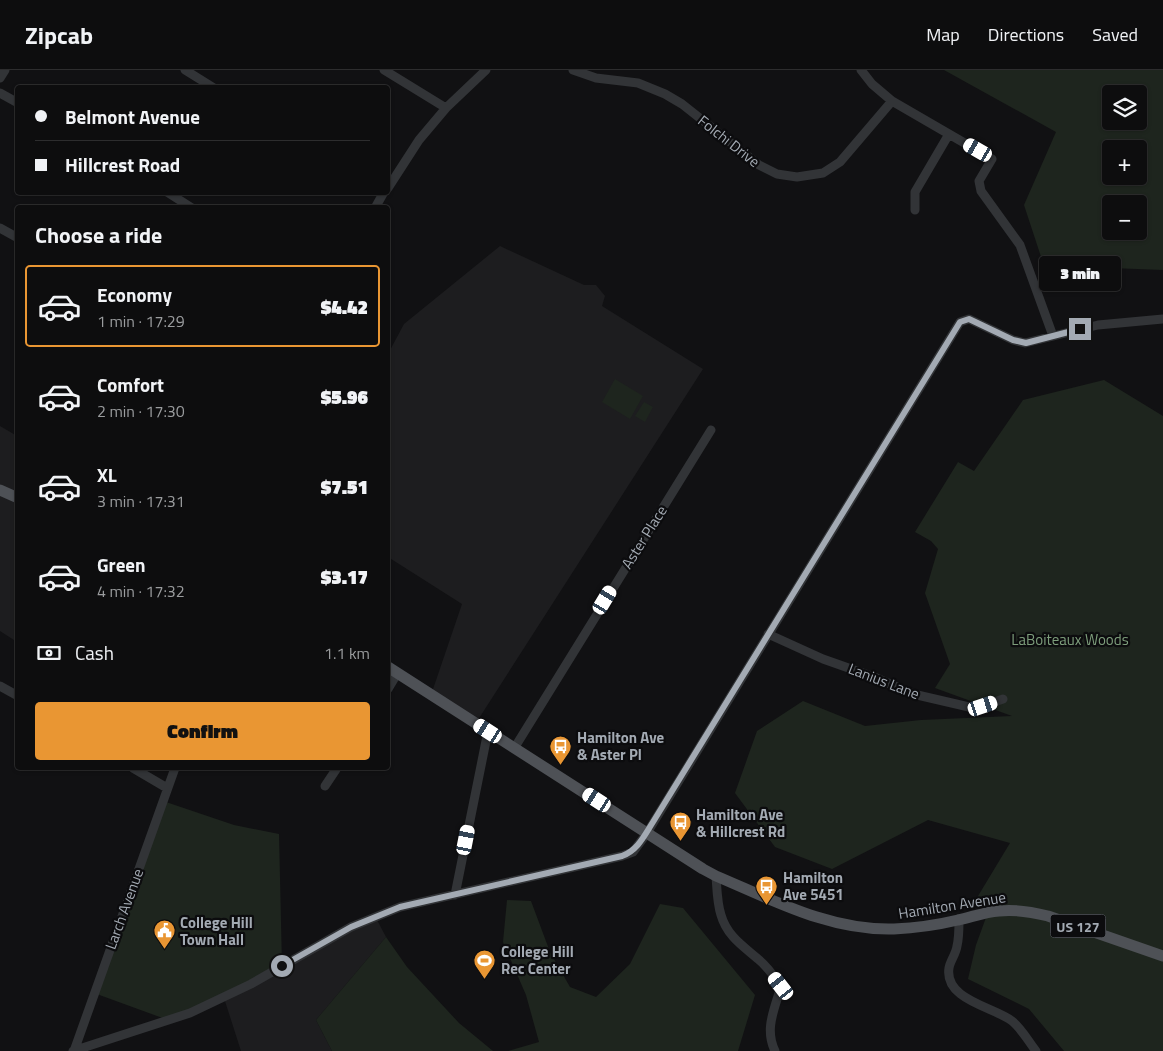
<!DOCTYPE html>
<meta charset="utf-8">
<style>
:root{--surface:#0d0d0e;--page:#1b1b1c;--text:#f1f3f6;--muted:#9a9c9e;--line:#2d2d2e;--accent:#e99633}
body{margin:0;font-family:"Titillium Web",sans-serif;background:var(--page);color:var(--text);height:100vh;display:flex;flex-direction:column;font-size:19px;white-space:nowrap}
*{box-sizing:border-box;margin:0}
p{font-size:16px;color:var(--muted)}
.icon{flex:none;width:28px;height:28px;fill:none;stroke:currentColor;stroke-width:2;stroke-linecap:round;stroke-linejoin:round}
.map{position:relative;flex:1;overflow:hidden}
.panel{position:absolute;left:15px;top:135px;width:375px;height:565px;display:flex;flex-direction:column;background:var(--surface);border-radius:5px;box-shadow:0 1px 4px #0004,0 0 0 1px var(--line)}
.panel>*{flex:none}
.banner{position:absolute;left:15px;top:15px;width:375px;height:110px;border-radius:5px;box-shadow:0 1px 4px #0004,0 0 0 1px var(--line);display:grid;align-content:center;height:110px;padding:0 20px;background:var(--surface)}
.fabs{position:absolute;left:1102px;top:15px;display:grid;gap:10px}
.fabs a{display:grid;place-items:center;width:45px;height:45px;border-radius:5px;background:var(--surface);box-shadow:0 1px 4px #0004,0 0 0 1px var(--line);font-size:25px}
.end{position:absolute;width:22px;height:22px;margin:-11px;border:6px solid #a3aab3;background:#111;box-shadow:0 0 0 2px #111}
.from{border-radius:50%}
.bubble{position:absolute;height:35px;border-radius:5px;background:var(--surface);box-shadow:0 1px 4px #0004,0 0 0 1px var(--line);font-size:16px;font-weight:800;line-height:35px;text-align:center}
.car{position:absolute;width:15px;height:30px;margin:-15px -8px;border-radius:6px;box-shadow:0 0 4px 1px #0007;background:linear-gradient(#fff 24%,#345 0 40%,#fff 0 76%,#345 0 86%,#fff 0)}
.banner b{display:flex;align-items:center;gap:18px;height:48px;font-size:19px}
.banner b+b{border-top:1px solid var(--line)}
.banner i{width:12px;height:12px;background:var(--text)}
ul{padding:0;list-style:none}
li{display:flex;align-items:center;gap:15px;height:82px;margin:0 10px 8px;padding:0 10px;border:2px solid transparent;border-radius:5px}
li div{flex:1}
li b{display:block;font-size:19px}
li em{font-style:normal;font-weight:800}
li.active{border-color:var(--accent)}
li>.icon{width:45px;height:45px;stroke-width:1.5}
h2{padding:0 20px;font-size:22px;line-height:60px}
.pay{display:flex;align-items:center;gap:12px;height:55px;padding:0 20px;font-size:19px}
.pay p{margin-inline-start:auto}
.action{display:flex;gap:10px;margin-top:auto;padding:10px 20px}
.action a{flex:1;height:58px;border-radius:5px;background:var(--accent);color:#111;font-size:20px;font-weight:800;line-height:58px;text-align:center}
header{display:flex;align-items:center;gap:30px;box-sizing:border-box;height:70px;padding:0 25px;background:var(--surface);border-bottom:1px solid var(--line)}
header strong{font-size:24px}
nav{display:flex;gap:28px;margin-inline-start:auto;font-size:18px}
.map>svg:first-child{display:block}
.built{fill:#1d1d1f}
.green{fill:#1e251e;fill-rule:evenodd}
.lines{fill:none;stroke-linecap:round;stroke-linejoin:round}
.minor{stroke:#323437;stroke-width:9}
.major{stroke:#4e5156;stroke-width:11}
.route{stroke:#a3aab3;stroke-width:6}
.labels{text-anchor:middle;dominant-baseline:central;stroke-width:4.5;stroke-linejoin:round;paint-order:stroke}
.shield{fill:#0c0c0e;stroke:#767b82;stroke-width:1}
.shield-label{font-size:14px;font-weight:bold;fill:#a3aab3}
.street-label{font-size:15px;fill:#a3aab3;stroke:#0c0c0e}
.park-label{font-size:15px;fill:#7d9d7b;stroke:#0c0c0e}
.poi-label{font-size:15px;font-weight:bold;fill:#a3aab3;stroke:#0c0c0e;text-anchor:start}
</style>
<header>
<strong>Zipcab</strong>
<nav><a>Map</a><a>Directions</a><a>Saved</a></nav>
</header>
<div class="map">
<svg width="1163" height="981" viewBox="0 0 1163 981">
<rect width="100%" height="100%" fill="#111113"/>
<path class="built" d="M500 176 584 215H596L605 226 602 236 703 299 476 653 431 625 462 534 388 487V284L404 254Z
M0 356 17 366V572L0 561Z
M375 846 386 867 316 950 332 981H241L224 928Z"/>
<path class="green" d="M944 0H1163V200L1111 198 1048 208 1024 135 1056 62ZM1111 24H1139V51H1111ZM1111 79H1139V106H1111ZM1111 134H1139V161H1111Z
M615 309 643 326 630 349 602 332Z
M1104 310 1163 346V981H1064L1029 939 968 909 976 875 992 831 972 836 1010 773 928 750 832 799 775 777 735 723 757 661 803 631 865 656 921 650 1012 646 935 618 950 594 925 523 938 479 931 471 915 462 958 392 974 401 1023 330Z
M644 332 653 337 645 352 635 346Z
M163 731 234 755 279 764 282 896 168 950 94 923Z
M507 830 531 831 550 882 570 917 596 927 630 894 660 834 683 838 755 925 738 981H508L539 972 526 925 503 872Z
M386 867 407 897 459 953 493 981H332L316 950Z"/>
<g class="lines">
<path class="minor" d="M185 0 214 18
M384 0 446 38
M573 0 596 8 638 13 665 24 682 34 759 95 777 104 797 107 823 103 840 92 892 31
M861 0 872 14 892 31 992 89 979 111 981 121 1020 175 1053 266
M0 8 5 0
M0 23 18 33
M388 118 419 70 446 38 486 0
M167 122 192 138
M375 138 384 122
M915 140V122L949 64
M0 158 18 168
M768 564 823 589 874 607 913 624 969 637 983 636 1003 629
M0 616 18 626
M388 619 397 604
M515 677 711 360
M133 698 167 718
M325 716 337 698
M716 806C717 819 717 833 721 845 727 866 743 876 758 889 767 896 774 906 781 916 775 939 764 958 775 981
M455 825 488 661
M959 850C959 858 959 868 957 876 956 884 950 891 949 898 944 930 994 937 1012 951 1022 959 1028 971 1036 981
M73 981 190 943 251 914 351 857 400 837 622 786 633 782 647 763 960 252 969 249 1013 270 1025 273 1098 255 1163 249
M74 981 175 698"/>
<path class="major" d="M0 420 18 428
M388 597 703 799 716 806C773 830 830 861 894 859 916 858 937 855 958 850 972 847 985 842 999 841 1016 839 1032 842 1048 846L1163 886"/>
</g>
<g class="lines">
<path class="route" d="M282 896 351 857 400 837 622 786C638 780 644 766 653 752L960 252 969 249 1013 270 1026 273 1080 259"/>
</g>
<defs>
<symbol id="bus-pin" viewBox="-11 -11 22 30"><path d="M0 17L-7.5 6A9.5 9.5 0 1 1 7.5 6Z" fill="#e99633" stroke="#0c0c0e"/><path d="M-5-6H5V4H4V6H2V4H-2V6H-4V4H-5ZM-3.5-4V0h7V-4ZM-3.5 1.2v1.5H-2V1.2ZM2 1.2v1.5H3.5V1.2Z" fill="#fff"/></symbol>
<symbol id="civic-pin" viewBox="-11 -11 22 30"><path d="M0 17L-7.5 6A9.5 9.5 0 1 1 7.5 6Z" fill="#e99633" stroke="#0c0c0e"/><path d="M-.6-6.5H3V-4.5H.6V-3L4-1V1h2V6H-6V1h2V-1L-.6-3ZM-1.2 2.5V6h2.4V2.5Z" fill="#fff"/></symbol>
<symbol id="stadium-pin" viewBox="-11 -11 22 30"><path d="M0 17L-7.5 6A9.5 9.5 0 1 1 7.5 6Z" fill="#e99633" stroke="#0c0c0e"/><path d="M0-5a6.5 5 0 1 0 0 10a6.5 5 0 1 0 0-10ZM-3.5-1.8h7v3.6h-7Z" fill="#fff"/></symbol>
</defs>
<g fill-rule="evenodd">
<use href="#bus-pin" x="548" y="664" width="25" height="34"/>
<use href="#bus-pin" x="668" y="740" width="25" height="34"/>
<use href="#bus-pin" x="754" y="804" width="25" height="34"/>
<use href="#civic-pin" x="152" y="848" width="25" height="34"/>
<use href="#stadium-pin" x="472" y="878" width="25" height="34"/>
</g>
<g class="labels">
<rect class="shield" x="1050.5" y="844.5" width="55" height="23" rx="4"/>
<g class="shield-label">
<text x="1078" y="856">US 127</text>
</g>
<g class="street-label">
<text transform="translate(729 71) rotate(38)">Folchi Drive</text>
<text transform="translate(644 467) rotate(-58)">Aster Place</text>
<text transform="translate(884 611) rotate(21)">Lanius Lane</text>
<text transform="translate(952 835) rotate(-9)">Hamilton Avenue</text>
<text transform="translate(124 839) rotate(-70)">Larch Avenue</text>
</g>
<g class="park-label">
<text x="1070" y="569">LaBoiteaux Woods</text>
</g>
<g class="poi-label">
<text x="577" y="667">Hamilton Ave<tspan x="577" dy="17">&amp; Aster Pl</tspan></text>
<text x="696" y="744">Hamilton Ave<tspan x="696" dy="17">&amp; Hillcrest Rd</tspan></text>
<text x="783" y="807">Hamilton<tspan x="783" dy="17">Ave 5451</tspan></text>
<text x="180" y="852">College Hill<tspan x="180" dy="17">Town Hall</tspan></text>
<text x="501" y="881">College Hill<tspan x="501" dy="17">Rec Center</tspan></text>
</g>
</g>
</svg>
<div class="fabs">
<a><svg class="icon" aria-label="layers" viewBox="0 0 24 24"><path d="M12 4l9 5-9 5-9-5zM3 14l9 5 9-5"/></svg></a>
<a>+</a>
<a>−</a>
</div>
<i class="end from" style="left:282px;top:896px"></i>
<i class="end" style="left:1080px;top:259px"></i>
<div class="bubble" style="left:1039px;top:186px;width:82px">3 min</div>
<i class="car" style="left:978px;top:80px;rotate:300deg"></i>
<i class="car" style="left:605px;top:530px;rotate:31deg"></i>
<i class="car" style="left:983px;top:636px;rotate:72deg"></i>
<i class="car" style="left:488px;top:661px;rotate:303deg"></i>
<i class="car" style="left:597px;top:730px;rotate:303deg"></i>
<i class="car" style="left:466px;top:770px;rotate:11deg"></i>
<i class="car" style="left:781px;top:916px;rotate:322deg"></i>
<div class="banner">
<b><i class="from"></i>Belmont Avenue</b>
<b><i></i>Hillcrest Road</b>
</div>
<section class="panel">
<h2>Choose a ride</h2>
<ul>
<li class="active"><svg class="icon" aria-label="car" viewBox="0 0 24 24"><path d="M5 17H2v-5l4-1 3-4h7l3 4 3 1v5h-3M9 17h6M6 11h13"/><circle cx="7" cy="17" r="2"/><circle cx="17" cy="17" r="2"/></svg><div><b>Economy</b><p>1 min · 17:29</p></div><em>$4.42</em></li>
<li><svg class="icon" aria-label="car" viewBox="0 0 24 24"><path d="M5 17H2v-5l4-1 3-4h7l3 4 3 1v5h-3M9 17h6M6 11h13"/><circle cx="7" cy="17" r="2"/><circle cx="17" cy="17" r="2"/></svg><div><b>Comfort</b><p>2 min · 17:30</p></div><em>$5.96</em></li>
<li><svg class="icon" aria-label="car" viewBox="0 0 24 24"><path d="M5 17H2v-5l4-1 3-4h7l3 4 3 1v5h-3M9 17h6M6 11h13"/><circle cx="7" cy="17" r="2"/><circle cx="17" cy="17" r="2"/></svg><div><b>XL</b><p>3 min · 17:31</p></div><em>$7.51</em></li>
<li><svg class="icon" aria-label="car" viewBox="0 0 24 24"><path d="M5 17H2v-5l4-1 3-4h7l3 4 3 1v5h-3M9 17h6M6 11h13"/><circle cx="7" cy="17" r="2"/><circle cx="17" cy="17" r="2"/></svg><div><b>Green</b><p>4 min · 17:32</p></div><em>$3.17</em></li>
</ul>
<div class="pay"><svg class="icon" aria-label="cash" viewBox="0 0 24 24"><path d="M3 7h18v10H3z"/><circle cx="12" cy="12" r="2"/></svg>Cash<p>1.1 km</p></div>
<div class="action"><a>Confirm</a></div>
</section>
</div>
